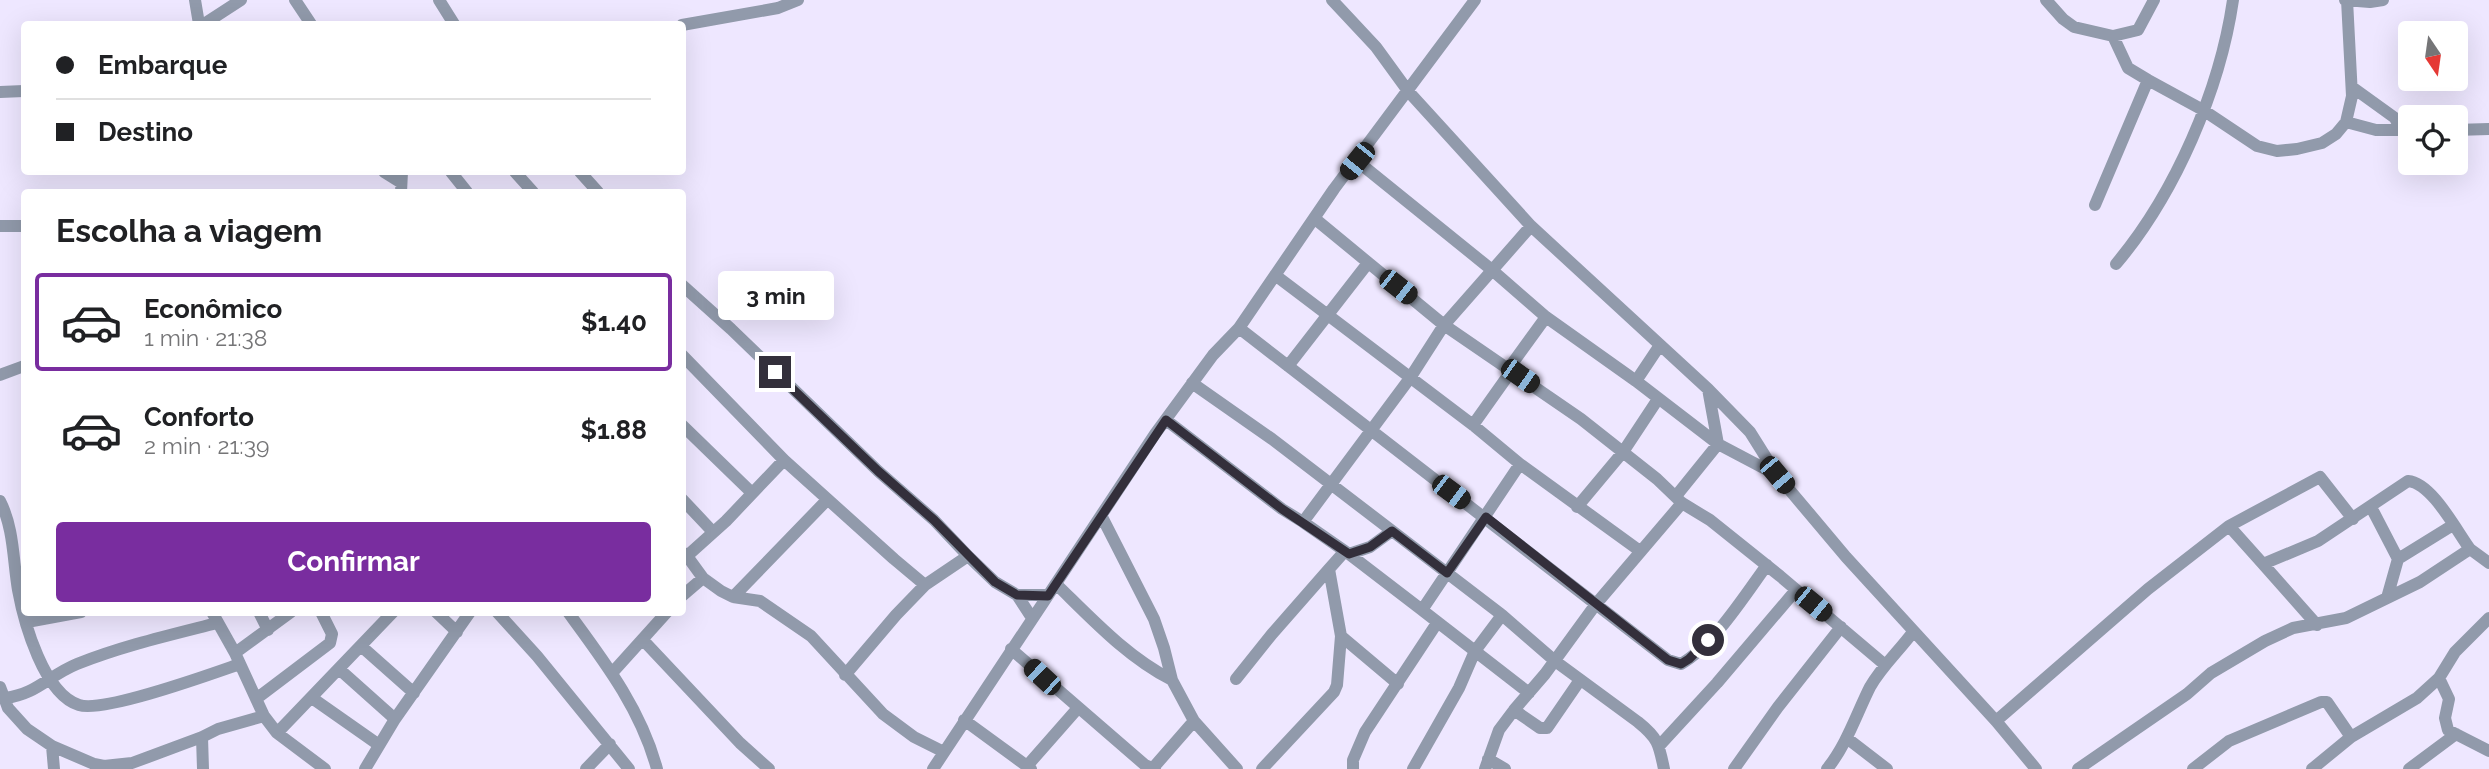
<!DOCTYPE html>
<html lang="pt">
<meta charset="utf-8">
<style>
:root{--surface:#fff;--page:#f2f2f2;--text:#202124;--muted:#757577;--line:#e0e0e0;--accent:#792d9f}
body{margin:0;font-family:Raleway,sans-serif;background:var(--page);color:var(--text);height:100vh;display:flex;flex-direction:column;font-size:26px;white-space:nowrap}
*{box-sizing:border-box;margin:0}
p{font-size:23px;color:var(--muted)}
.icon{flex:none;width:38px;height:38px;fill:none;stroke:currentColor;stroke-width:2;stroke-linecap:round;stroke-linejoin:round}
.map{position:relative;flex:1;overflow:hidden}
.drawer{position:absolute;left:21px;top:189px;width:665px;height:427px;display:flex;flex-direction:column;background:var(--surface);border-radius:7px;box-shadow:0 7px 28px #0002}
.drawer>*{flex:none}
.guide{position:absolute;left:21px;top:21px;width:665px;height:154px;border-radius:7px;box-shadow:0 7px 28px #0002;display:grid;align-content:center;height:154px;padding:0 35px;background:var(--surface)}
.needle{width:46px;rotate:167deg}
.buttons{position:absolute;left:2398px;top:21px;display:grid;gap:14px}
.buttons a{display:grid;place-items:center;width:70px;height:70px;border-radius:7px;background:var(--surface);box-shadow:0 7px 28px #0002;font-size:35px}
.end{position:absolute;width:32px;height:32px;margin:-16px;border:9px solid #332f3b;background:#fff;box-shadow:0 0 0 4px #fff}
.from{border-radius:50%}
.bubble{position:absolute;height:49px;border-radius:7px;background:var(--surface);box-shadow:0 7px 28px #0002;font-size:23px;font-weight:700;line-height:49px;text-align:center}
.car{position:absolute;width:21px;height:42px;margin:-21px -10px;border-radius:9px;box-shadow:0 0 5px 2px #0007;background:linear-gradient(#222 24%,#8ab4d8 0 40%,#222 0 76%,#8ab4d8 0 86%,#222 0)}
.guide b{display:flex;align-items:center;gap:24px;height:66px;font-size:26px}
.guide b+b{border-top:2px solid var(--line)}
.guide i{width:18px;height:18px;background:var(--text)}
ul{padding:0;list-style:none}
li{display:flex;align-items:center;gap:21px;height:98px;margin:0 14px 10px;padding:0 21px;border:4px solid transparent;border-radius:7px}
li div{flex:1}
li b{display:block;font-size:26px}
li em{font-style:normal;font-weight:700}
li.active{border-color:var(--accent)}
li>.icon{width:63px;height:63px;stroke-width:1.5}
h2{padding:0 35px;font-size:32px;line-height:84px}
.primary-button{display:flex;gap:14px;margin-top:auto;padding:14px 35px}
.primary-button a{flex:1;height:80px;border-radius:7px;background:var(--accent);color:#fff;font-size:28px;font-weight:700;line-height:80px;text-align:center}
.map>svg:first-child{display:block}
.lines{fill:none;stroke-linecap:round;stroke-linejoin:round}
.minor{stroke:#919aab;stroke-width:12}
.route{stroke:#332f3b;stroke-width:9}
</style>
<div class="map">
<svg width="2489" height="769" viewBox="0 0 2489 769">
<rect width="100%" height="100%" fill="#eee7ff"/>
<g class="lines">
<path class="minor" d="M195 0 199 24
M295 0 311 24
M439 0 454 24
M1332 0 1376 47 1408 91 1531 226 1708 389 1750 432 1777 475 1846 557 1996 721 2036 769
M2046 0 2063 19 2074 27 2113 36 2128 68 2148 80 2203 110 2257 146 2277 151 2297 149 2322 143 2336 134 2346 122 2352 96 2347 0
M2345 0 2370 2 2383 0
M204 24 241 0
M682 25 778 8 798 0
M2113 36 2138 30 2154 0
M2352 87 2395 118 2401 130
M0 92 24 91
M2346 122 2376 130H2406
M2455 130 2489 129
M1357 161 1492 270 1546 317 1636 381 1718 444 1773 473
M384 172 400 182
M451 172 467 192
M515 172 533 192
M580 172 598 192
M401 192 402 172
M2095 205 2148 80
M1314 218 1444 325 1581 419 1657 479 1682 503 1710 520 1780 576 1884 664
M0 226H24
M2116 264C2175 194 2220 90 2233 0
M1275 275 1473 425 1520 464 1640 551
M682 285 731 329 878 471 934 520 968 556
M1239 328 1668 660 1681 664C1713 646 1745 595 1767 565
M682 355 784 460
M1288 366 1368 263
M1509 368 1546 317
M0 375 24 366
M1636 381 1660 345
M1192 383 1272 439 1502 615 1555 661 1638 722C1658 738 1659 744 1664 769
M1166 420 1282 509 1303 522 1410 378 1444 325 1531 226
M682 425 751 492
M1473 425 1512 370
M1520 464 1422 610 1529 693
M1676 496 1718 444 1708 389
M682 499 713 532
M0 501C14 528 13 561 18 590 24 623 44 694 79 705 104 713 211 674 240 664
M1577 507 1623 452 1658 399
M2371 507 2398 559 2387 598
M1102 517 1154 619 1164 648 1172 680 1194 721 1237 769
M1303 522 1349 554 1422 610
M2229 526 2320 477 2353 519
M1345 551 1329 569 1341 636 1398 684
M682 552 687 556 726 521 784 460 894 559 925 585 968 556 995 582 1017 595 1032 618
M1349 554 1370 547 1392 531
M687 556 703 578 721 591 733 597 760 601 811 636 883 714 914 737 944 752
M2398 559 2453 525
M2263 564 2317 625
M1056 584C1092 619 1127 657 1172 680
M1017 595H1048
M682 596 703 578
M733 597 827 500
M212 612 235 653 264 716 277 733 325 769
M259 612 268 630
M436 612 457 632
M497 612 537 656 629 769
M568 612C604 661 641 709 657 769
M27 622 81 612
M643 640 740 743 769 769
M361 646 414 693
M1011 649 1145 765 1155 769
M235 653 291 612
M339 669 395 719
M612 673 667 612
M845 675 896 615 925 585
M2439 678 2449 699 2445 718 2448 730 2489 751
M1236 679 1272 634 1329 569
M0 687 8 708 27 729 52 746 94 764 104 766 132 763 202 737 218 729 264 716
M5 698C37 694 48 676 77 664 122 646 170 635 217 623
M312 698 379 745
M256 699 330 643 332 634 321 612
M1514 710 1540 728H1547L1580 680
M964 720 1031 769
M1996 721 2148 589 2229 526 2263 564 2318 541 2408 481C2432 483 2456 530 2470 549
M277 733 393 612
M202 737 203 769
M1848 739 1887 769
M1660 745 1717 683 1796 590
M52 746 54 769
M1488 759 1505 769
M1027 766 1078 708
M1153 768 1194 721
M365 769 395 719 470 612
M586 769 610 744
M933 769 1155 434 1213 355 1239 328 1334 189 1475 0
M1262 769 1334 692 1337 685 1341 636
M1353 769V760L1365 732 1437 623
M1413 769 1459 688 1475 651 1502 615
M1485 769 1499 730 1514 710 1545 674 1596 604 1682 503
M1734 769 1778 707 1841 627
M1827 769C1847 744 1856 715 1870 687 1882 666 1899 651 1913 632
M2078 769 2187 694 2211 673 2265 641 2293 628 2346 618 2420 582 2470 549 2489 563
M2193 769 2229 741 2321 702H2327L2351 737
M2312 769 2351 737 2417 698 2439 678 2455 652 2489 618
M2409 769 2456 734"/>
</g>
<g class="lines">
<path class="route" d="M775 372 878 471 934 520 995 582 1017 595 1048 596 1166 420 1282 509 1349 554 1370 547 1392 531 1447 573 1486 517 1668 660 1681 664 1689 659 1708 640"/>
</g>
</svg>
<div class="buttons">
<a><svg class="needle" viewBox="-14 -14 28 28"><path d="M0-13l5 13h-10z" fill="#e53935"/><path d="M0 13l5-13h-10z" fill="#757577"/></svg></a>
<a><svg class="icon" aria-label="locate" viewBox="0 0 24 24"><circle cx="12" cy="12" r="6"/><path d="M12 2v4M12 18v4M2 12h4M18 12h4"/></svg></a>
</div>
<i class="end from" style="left:1708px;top:640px"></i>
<i class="end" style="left:775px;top:372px"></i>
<div class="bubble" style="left:718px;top:271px;width:116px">3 min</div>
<i class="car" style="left:1357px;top:161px;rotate:219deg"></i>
<i class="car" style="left:1398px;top:287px;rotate:128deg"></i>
<i class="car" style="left:1520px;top:376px;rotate:125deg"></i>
<i class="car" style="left:1777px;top:475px;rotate:140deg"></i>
<i class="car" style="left:1451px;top:492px;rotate:127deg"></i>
<i class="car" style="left:1813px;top:604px;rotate:129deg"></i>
<i class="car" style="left:1042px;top:677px;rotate:313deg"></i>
<div class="guide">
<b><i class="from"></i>Embarque</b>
<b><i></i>Destino</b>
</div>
<section class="drawer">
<h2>Escolha a viagem</h2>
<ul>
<li class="active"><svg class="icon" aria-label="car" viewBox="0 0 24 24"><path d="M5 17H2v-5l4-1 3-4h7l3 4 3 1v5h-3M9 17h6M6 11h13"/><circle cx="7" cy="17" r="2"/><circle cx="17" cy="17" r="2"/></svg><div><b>Econômico</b><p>1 min · 21:38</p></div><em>$1.40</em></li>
<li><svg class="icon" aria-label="car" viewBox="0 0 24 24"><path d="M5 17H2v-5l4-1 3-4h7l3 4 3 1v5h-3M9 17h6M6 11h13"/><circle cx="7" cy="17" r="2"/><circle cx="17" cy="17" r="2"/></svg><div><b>Conforto</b><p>2 min · 21:39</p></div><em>$1.88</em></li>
</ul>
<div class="primary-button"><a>Confirmar</a></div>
</section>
</div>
